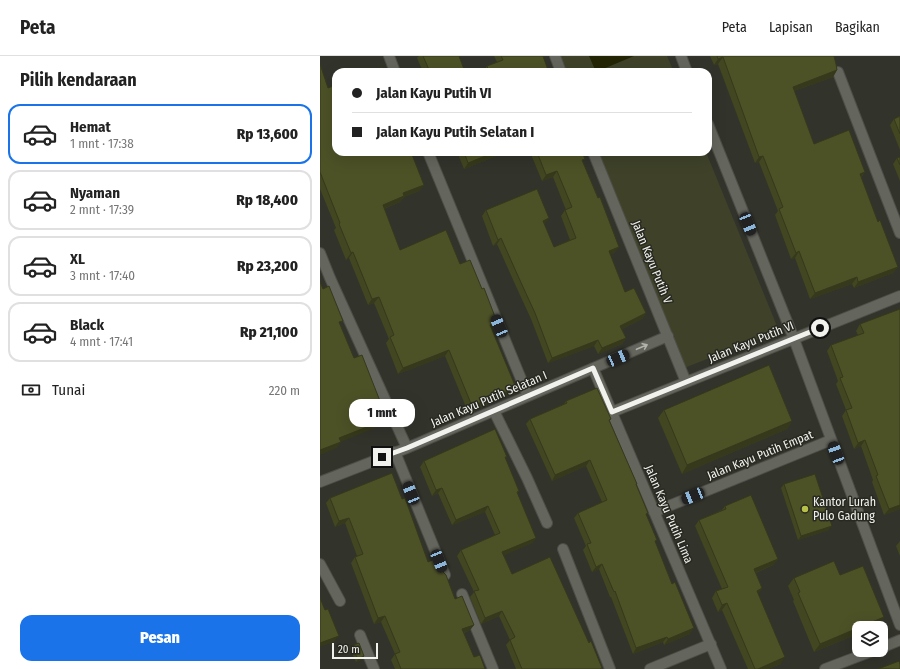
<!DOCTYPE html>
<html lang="id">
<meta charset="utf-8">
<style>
:root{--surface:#fff;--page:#f2f2f2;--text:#222;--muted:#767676;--line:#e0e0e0;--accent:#1a73e8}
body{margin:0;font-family:"Fira Sans Condensed",sans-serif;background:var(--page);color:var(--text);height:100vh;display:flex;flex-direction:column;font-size:15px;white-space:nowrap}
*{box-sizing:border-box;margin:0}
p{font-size:13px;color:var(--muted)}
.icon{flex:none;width:22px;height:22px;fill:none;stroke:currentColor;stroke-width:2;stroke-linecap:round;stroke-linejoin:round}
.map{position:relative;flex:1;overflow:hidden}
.side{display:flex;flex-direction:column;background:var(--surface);width:320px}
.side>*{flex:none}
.guide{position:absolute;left:12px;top:12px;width:380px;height:88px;border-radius:12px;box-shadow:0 4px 16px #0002;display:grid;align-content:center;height:88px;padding:0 20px;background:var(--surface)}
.controls{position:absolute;left:532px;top:565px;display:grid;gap:8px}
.controls a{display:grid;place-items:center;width:36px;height:36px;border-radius:8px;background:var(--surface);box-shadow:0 4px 16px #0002;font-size:20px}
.scale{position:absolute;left:12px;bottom:10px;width:46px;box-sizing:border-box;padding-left:4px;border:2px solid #f1f2ed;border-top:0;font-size:11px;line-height:14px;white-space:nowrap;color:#f1f2ed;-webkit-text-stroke:3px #282921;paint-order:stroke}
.end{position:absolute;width:18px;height:18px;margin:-9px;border:5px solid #f1f2ed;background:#111;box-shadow:0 0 0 2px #111}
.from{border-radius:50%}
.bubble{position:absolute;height:28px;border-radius:12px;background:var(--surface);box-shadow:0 4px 16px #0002;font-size:13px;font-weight:800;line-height:28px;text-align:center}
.car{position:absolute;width:12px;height:24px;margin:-12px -6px;border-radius:5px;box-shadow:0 0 3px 1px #0007;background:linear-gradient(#222 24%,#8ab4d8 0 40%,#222 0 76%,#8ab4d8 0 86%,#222 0)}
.guide b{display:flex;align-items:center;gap:14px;height:38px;font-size:15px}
.guide b+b{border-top:1px solid var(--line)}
.guide i{width:10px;height:10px;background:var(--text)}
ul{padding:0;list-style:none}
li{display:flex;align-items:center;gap:12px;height:60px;margin:0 8px 6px;padding:0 12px;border:2px solid var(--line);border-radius:12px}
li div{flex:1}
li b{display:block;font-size:15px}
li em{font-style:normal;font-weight:800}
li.active{border-color:var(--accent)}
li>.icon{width:36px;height:36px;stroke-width:1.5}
h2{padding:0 20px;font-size:18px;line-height:48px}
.pay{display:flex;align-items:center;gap:10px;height:44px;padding:0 20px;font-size:15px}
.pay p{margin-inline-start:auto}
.cta{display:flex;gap:8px;margin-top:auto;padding:8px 20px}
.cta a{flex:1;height:46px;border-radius:12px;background:var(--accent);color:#fff;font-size:16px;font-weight:800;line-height:46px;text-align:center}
header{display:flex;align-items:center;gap:24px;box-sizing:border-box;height:56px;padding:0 20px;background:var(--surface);border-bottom:1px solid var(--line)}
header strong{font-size:19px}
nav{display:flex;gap:22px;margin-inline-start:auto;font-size:14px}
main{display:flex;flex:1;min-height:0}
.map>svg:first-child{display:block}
.green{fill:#3f4229}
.water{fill:#232504}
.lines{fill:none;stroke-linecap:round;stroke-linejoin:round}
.minor-casing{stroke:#4e4e48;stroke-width:12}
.minor{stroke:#64655c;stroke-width:10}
.wall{fill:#424621}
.shaded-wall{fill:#36391b}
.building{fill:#4d5126;stroke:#36391b}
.oneway{stroke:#b2b3ac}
.route{stroke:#f1f2ed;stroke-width:5}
.poi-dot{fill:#b8c147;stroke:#282921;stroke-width:1.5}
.labels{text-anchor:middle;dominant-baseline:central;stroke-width:3;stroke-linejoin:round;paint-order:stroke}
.street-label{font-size:12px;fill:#f1f2ed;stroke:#282921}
.poi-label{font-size:12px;fill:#f1f2ed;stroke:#282921;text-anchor:start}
</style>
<header>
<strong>Peta</strong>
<nav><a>Peta</a><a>Lapisan</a><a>Bagikan</a></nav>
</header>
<main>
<section class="side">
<h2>Pilih kendaraan</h2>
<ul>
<li class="active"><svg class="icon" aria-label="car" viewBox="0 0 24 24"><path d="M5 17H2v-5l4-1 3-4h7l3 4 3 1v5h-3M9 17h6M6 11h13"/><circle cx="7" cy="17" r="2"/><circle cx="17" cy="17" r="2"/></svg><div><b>Hemat</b><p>1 mnt · 17:38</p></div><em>Rp 13,600</em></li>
<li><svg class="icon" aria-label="car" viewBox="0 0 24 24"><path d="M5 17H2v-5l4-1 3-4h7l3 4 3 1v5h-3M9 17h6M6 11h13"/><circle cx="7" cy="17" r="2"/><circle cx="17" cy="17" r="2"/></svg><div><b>Nyaman</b><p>2 mnt · 17:39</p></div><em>Rp 18,400</em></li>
<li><svg class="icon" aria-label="car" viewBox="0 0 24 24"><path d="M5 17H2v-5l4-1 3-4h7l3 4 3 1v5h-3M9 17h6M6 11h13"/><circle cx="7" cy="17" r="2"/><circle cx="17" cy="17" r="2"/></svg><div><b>XL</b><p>3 mnt · 17:40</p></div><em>Rp 23,200</em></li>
<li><svg class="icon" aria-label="car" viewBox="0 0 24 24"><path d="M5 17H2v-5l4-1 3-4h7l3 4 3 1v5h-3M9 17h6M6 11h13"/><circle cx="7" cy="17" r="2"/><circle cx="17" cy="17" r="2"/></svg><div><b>Black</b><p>4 mnt · 17:41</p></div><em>Rp 21,100</em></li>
</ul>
<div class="pay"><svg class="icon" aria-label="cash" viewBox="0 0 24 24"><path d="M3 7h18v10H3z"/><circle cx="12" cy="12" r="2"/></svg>Tunai<p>220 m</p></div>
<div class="cta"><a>Pesan</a></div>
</section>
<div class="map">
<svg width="580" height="613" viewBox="0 0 580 613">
<rect width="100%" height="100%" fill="#32332b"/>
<path class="green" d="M229 0H347L354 16H236Z
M270 96H386L459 275 364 312Z"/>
<path class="water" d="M269 0H314L276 16Z"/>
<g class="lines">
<defs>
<path id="minor" d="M69 0 75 16
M235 0 241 16
M361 0 367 16
M518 16 580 177
M388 68 474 283 580 569
M108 96 208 340
M273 96 366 326
M0 197 10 222 87 392
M273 312 401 613
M174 355 207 422 227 467
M292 356 580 240
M75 396 125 519
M0 426 87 392 348 280
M334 456 511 384
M243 493 290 613
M0 508 20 545
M142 538 173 613
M40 579 54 613
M561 592 580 584
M330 613 391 588
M505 613 555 594"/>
</defs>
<use href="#minor" class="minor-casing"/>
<use href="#minor" class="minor"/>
</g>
<path class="wall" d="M99 0H139L145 16H103L97 2Z
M174 0H223L227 16H163L167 10 177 6Z
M390 0H514L517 14 513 21 474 35 494 88 545 116 541 122 558 166 578 211 573 217 534 232 532 228 490 243 475 202 471 203 455 159 458 155 439 106 435 107 398 8 394 9Z
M0 8 8 32 104 129 99 135 84 141 80 146 64 153 80 194 140 208 162 233 177 266 173 272 171 273 196 332 191 338 148 356 125 300 78 318 66 287 69 283 54 247 48 249 29 202 26 204 14 174 16 172 0 133Z
M580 60V94L570 69 574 63Z
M137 96H186L144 113Z
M210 96H262L263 106 299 191 294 197 290 198 305 236 326 257 322 263 302 273 306 282 302 288 278 298 274 290 228 307 211 263 194 226 177 188 173 190 162 160 166 154 225 168 224 169 234 191 250 184 241 160 245 154H246L233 121 222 125Z
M580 101V125L573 108 577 102Z
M580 253V453L564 459 552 426 553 424 541 390 534 393 522 360 526 354 516 328 518 325 507 295 511 289 538 279 536 275 540 268Z
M246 345 291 363 289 365 317 428 316 429 335 487 370 578 344 589 343 586 313 598 291 541H290L279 513 272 516 263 494 266 490 254 462 258 457 282 446 266 410 232 425 206 368 210 363 244 348Z
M344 354 472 365 467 373 362 418 338 362Z
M187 401 185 403 199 435 197 437 216 482 212 487 184 499 192 518 269 587 282 613H196L186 589 190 584 179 560 161 568 150 541 154 536 137 500 141 494 175 479 165 456 132 469 118 437 112 440 100 411 104 405Z
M464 428 509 474 478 484 461 432Z
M10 442 82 443 108 506 123 516 135 543 154 569 150 574 144 577 154 601 165 613H75L71 604 75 598 61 566 54 568 31 507 35 501 37 500 25 467 15 471 6 447Z
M405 450 458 503 453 509 436 517 442 532 438 538 461 608 448 613H428L402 554 398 556 392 542 396 535 402 533 375 470 379 464 402 454Z
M580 485V500L576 490Z
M520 519 564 561 559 569 494 596 473 545 474 544 468 530 474 522Z
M31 590 44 600 43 603 36 606 30 592Z"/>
<path class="shaded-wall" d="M403 1 398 8 394 9 398 3Z
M517 14 513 21 468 37 473 31Z
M175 96H186L144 113 148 107Z
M443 100 439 106 435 107 439 101Z
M237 115 233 121 222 125 226 119Z
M545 116 540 122V118Z
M104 129 99 135 84 141 80 146 58 155 63 149 83 137Z
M229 162 225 168 219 171 223 165Z
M181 182 177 188 173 190 178 184Z
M299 191 294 197 285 201 289 195Z
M479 195 475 202 471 203 476 197Z
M33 196 29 202 26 204 31 197Z
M578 211 573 217 534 232 538 226Z
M537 221 532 228 490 243 495 237Z
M59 241 54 247 48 249 52 243Z
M326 257 322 263 296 276 300 270Z
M177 266 173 272 166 275 170 269Z
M306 282 302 288 278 298 282 292Z
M278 284 274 290 228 307 232 302Z
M129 294 125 300 78 318 83 312Z
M196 332 191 338 148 356 152 350Z
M67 363 62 369 21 386 17 392 0 399V394L19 382Z
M472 365 467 373 362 418 367 409Z
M545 384 541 390 534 393 538 387Z
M270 404 266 410 232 425 235 419Z
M122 432 118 437 112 440 116 434Z
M580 449V453L564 459 569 453Z
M168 450 165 456 132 469 136 464Z
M29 462 25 467 15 471 19 465Z
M512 470 509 474 478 484 481 480Z
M216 482 212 487 178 502 182 496Z
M458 503 453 509 430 519 434 513Z
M282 508 279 513 272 516 276 511Z
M442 532 438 539 437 535Z
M407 547 402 554 398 556 402 549Z
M182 555 179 560 161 568 165 562Z
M65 560 61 566 54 568 58 562Z
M564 561 559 569 551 572H539V577L494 596 500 588Z
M154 569 150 574 138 579 142 573Z
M374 572 370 578 344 589 348 583Z
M19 580 14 586 0 591V587Z
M347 581 343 586 313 598 316 592Z
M44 600 43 603 36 606 38 603Z
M465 601 461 608 448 613H438Z"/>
<path class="building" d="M103 0H139L145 16H110Z
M181 0H223L228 14 223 16H169L167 10 183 4Z
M397 0H514L516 8 517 14 473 31 494 88 529 74 545 116 540 118 558 166 560 164 578 211 538 226 537 221 495 237 479 195 476 197 459 153 463 151 443 100 439 101 403 1 398 3Z
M0 8 8 32 16 29V96H91L104 129 83 137 84 140 63 149 80 194 126 174 140 208 150 204 162 233 164 232 177 266 170 269 196 332 152 350 129 294 83 312 70 281 74 279 59 241 52 243 33 196 31 197 19 168 20 167 0 116Z
M62 11 64 16H50Z
M580 60V78L574 63Z
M144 96H175L148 107Z
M217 96H262L265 103 262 104 278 142 280 141 299 191 289 195 305 236 314 232 326 257 300 270 306 282 282 292 278 284 232 302 215 257 198 220 181 182 178 184 166 154 217 133 229 162 223 165 234 191 256 182 245 154 252 151 237 115 226 119Z
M580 101V109L577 102Z
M0 226 3 233 9 230 23 265 19 266 34 302 42 299 67 363 19 382 21 386 0 394Z
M580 253V449L569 453 556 420 558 419 545 384 538 387 526 354 532 352 520 322 523 321 511 289 544 277 540 268Z
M449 309 472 365 367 409 344 354Z
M277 332 291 363 289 364 317 428H316L328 457 326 458 337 484 335 485 352 528 355 526 374 572 348 583 347 581 316 592 295 535 294 536 282 508 276 511 267 488 271 487 258 457 287 444 270 404 235 419 210 363 247 347 246 345Z
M175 373 187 401H185L199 435 197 436 216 482 182 496 192 518 230 501 269 587 271 585 282 612 280 613H202L190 584 195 581 182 555 165 562 154 535 159 534 141 494 180 477 168 450 136 464 122 432 116 434 104 405Z
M72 417 82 443 85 442 108 506 117 502 123 516 126 519 135 543 142 540 154 569 142 573 154 601 160 599 165 613H81L75 598 80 596 65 560 58 562 35 501 43 498 29 462 19 465 10 442Z
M495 418 512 470 481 480 464 428Z
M431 439 458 503 434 513 442 532 437 535 465 601 438 613H435L407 547 402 549 396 535 408 531 379 464 406 453 405 450Z
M514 505 520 519 543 510 564 561 500 588 478 537 480 536 474 522Z
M0 542 5 554 8 553 19 580 0 587Z
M39 587 44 600 38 603 31 590Z
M579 605 580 608V613H558Z"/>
<defs><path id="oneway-shaft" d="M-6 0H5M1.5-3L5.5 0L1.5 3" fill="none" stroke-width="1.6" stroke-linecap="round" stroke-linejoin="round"/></defs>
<use class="oneway" href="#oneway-shaft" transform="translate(322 291) rotate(-23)"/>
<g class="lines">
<path class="route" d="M62 401 87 392 273 312 292 356 500 272"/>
</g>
<circle class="poi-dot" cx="485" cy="453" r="4"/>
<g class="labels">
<g class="street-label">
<text transform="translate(332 206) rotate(68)">Jalan Kayu Putih V</text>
<text transform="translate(431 286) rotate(-22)">Jalan Kayu Putih VI</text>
<text transform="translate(169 343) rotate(-23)">Jalan Kayu Putih Selatan I</text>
<text transform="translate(440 399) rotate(-22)">Jalan Kayu Putih Empat</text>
<text transform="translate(349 458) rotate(67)">Jalan Kayu Putih Lima</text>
</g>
<g class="poi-label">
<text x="493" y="446">Kantor Lurah<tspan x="493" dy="14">Pulo Gadung</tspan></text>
</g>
</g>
</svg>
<div class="controls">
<a><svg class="icon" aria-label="layers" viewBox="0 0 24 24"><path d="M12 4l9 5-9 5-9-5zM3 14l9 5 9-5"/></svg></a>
</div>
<div class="scale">20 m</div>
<i class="end from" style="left:500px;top:272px"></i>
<i class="end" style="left:62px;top:401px"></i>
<div class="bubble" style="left:29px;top:343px;width:66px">1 mnt</div>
<i class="car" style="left:428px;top:168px;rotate:158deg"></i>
<i class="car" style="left:179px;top:270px;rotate:337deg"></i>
<i class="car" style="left:298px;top:302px;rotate:67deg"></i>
<i class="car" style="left:516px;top:397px;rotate:340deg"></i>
<i class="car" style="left:91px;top:437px;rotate:338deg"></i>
<i class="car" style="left:373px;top:440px;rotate:248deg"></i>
<i class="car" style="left:119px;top:505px;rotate:158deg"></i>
<div class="guide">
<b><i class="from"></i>Jalan Kayu Putih VI</b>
<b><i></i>Jalan Kayu Putih Selatan I</b>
</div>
</div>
</main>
